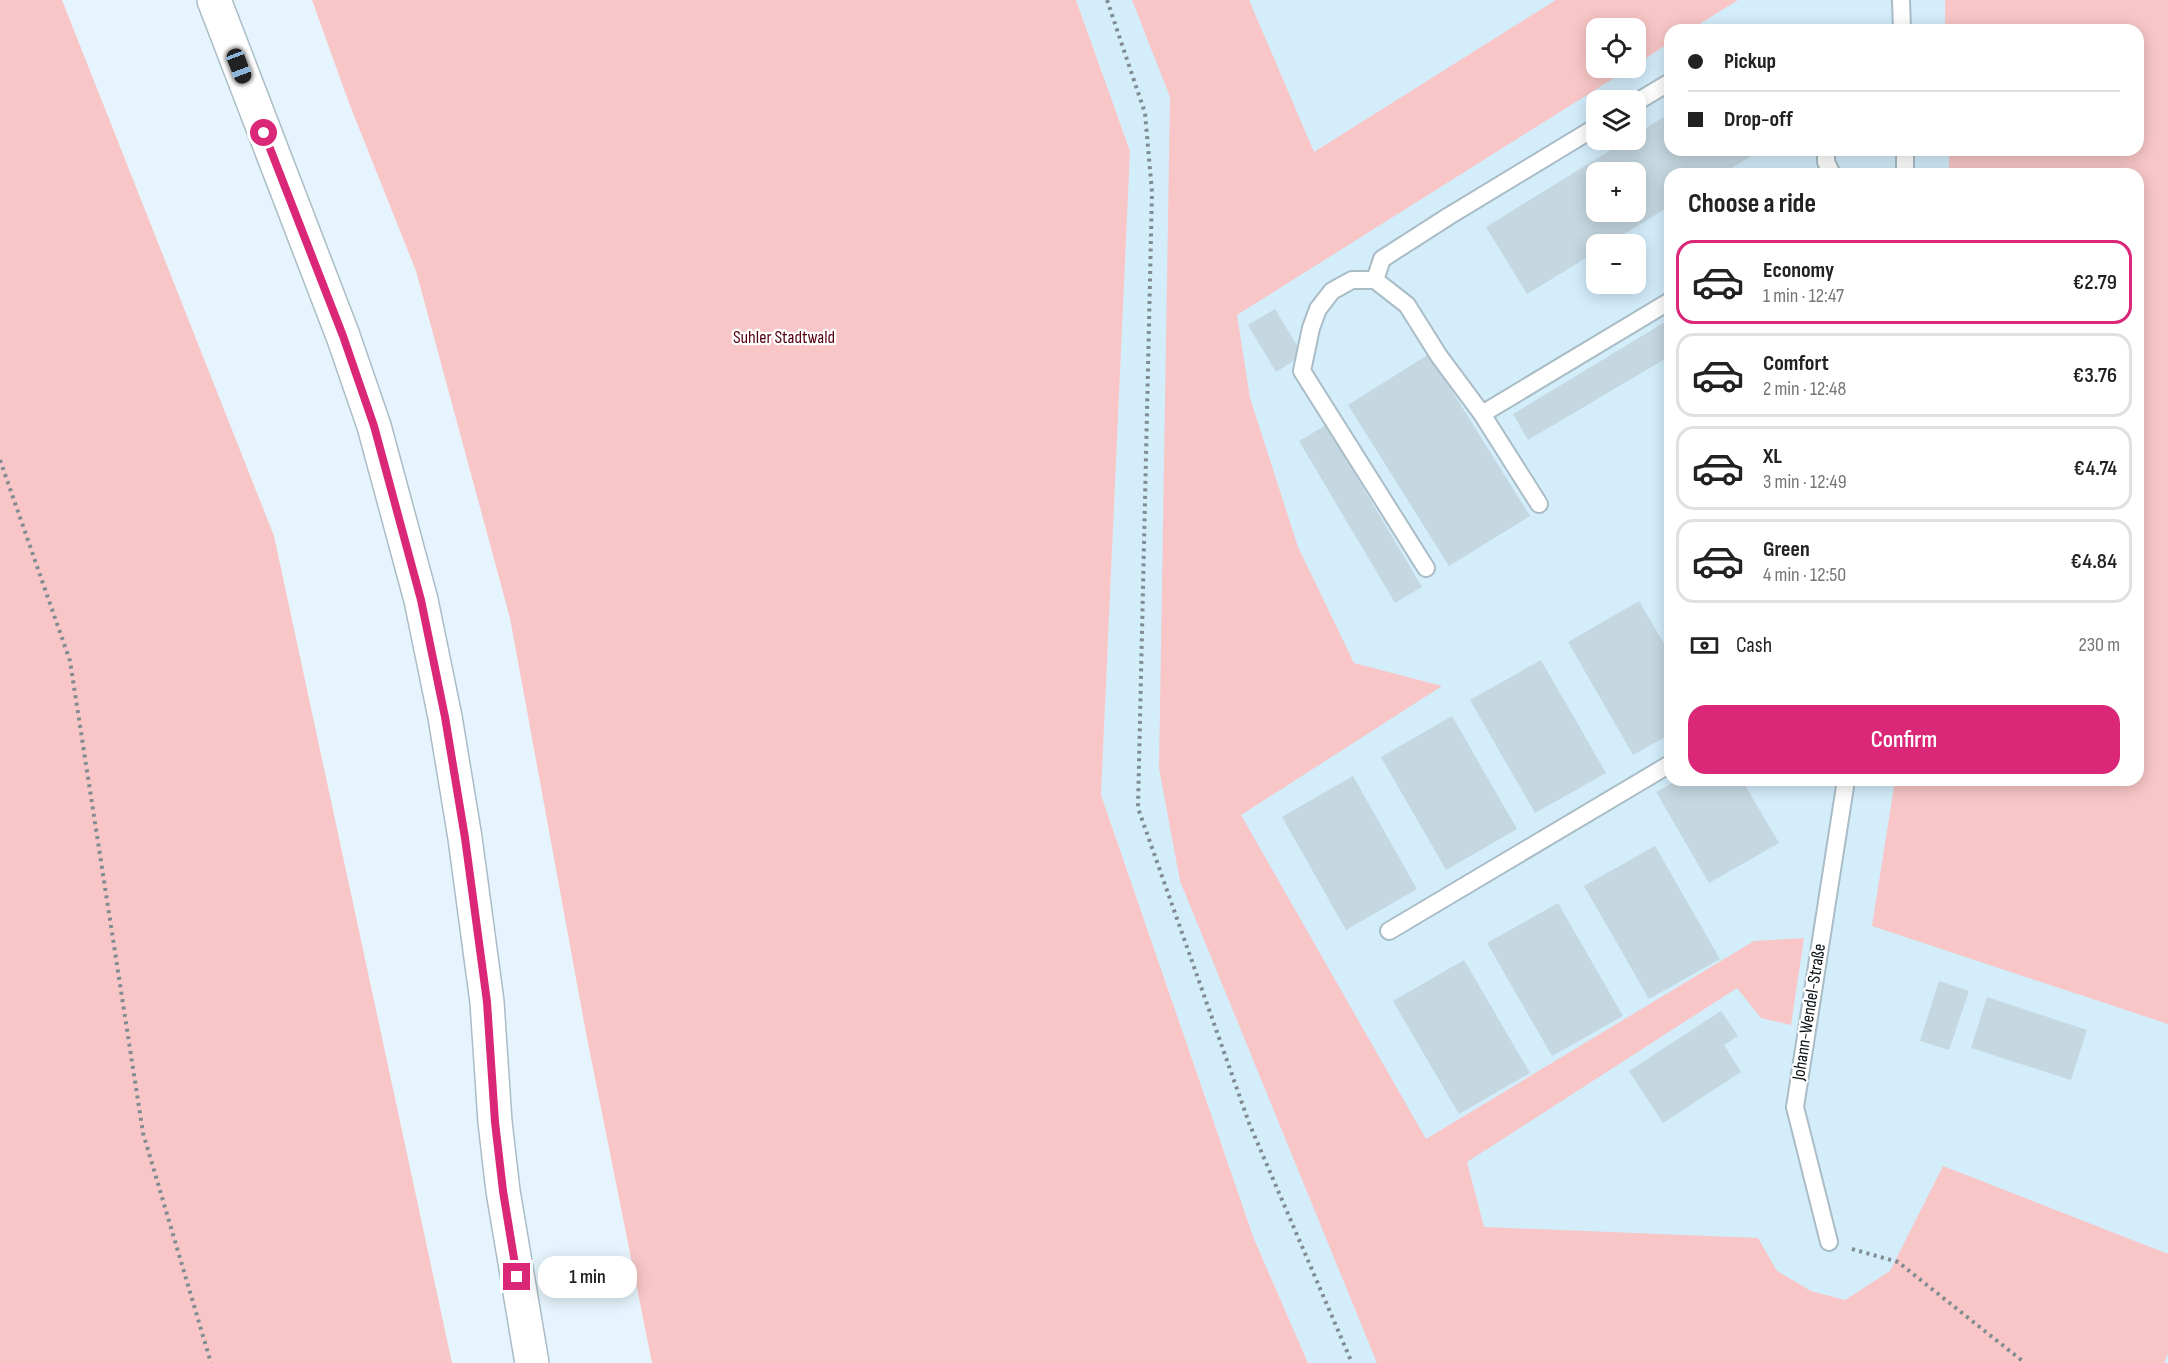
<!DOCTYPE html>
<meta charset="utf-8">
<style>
:root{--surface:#fff;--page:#f6f6f6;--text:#222;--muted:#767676;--line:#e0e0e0;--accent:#db2777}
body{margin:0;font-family:"Sofia Sans Condensed",sans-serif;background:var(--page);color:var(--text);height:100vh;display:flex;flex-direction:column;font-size:22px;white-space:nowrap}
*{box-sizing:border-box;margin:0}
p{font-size:20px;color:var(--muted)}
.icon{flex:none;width:33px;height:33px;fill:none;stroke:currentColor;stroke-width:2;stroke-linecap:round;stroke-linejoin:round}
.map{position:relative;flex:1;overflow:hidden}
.sheet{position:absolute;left:1664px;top:168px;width:480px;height:618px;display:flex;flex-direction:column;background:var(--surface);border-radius:18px;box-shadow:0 3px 15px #0003}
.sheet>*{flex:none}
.hud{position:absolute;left:1664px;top:24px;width:480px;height:132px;border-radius:18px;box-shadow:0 3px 15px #0003;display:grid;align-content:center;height:132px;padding:0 24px;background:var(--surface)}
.tools{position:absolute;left:1586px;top:18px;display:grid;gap:12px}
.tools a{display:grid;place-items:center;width:60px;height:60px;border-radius:12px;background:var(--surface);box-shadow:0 3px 15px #0003;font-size:30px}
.end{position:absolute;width:27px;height:27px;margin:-14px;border:8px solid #db2777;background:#fff;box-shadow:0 0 0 3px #fff}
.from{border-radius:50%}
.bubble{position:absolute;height:42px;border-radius:18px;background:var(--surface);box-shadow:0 3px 15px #0003;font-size:20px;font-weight:600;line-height:42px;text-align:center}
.car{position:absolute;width:18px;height:36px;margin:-18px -9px;border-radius:8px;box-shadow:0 0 4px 2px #0007;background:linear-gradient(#222 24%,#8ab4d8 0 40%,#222 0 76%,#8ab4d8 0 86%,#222 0)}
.hud b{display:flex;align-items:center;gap:21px;height:57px;font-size:22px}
.hud b+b{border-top:2px solid var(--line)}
.hud i{width:15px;height:15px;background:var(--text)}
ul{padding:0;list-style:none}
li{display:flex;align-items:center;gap:18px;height:84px;margin:0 12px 9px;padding:0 12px;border:3px solid var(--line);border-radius:18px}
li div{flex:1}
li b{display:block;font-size:22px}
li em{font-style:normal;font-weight:600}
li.selected{border-color:var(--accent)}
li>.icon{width:54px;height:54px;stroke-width:1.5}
h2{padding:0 24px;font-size:27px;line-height:72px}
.pay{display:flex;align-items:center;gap:15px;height:66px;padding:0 24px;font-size:22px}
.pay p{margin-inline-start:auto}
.button{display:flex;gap:12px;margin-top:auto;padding:12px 24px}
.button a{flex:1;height:69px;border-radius:18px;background:var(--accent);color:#fff;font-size:24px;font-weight:600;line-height:69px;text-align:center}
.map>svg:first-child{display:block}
.built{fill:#d3edfb;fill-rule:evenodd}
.green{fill:#f8c6c6}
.building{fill:#c5d7e1;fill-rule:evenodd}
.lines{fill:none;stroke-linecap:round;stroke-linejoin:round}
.service-casing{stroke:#aabcc6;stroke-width:20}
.secondary-casing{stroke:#aabcc6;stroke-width:36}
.path{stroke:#818c92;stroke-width:4;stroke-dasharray:3 4.5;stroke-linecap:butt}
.service{stroke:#fff;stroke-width:16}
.secondary{stroke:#fff;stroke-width:33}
.route{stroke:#db2777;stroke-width:8}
.labels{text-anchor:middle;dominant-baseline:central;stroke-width:4.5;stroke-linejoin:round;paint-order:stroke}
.park-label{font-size:18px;fill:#550010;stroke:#fff}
.street-label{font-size:18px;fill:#080e12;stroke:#fff}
</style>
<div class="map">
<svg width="2168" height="1363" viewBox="0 0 2168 1363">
<rect width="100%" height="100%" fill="#e6f5fd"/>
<path class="built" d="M1076 0H2168V1363H1308L1254 1239 1101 795 1130 151ZM1596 28H1635V68H1596ZM1670 30H2138V150H1670ZM1596 100H1635V140H1596ZM1596 172H1635V212H1596ZM1670 174H2138V780H1670ZM1596 244H1635V284H1596Z"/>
<path class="green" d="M0 0H62L274 536 452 1363H0Z
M312 0H1076L1130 151 1101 795 1254 1239 1308 1363H652L586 1033 510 618 416 271 349 103Z
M1132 0H1249L1314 152 1556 0H1738L1690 30H1670L1669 43 1635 65V28H1596V68H1630L1237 315 1250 398 1298 547 1354 663 1442 686 1241 815 1426 1139 1754 941 1804 938 1791 1025 1761 1018 1737 988 1467 1162 1484 1227 1758 1238 1777 1271 1811 1291 1845 1300 1890 1271 1943 1166 2168 1254V1353L2164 1363H1377L1180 881 1159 768 1170 97Z
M1945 0H2168V1024L1872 926 1895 780H2138V174H1949V150H2138V30H1945Z"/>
<path class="building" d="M1670 113V150H1761L1722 174H1670V206L1608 244H1596V252L1527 294 1486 227 1627 140H1635V135ZM1596 172H1635V212H1596Z
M1275 309 1303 355 1276 372 1248 325Z
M1670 319V356L1528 440 1513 414Z
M1429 354 1530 516 1449 566 1348 405Z
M1326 425 1422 587 1395 603 1299 441Z
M1639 601 1670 654V734L1633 755 1568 642Z
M1541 660 1606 773 1535 813 1470 700Z
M1452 716 1517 829 1446 870 1381 757Z
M1353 776 1417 889 1346 930 1282 817Z
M1678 780H1742L1779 843 1709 883 1656 792Z
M1655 846 1720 959 1649 999 1584 886Z
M1558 903 1623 1016 1552 1056 1487 943Z
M1464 960 1530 1073 1459 1114 1393 1001Z
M1939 981 1969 991 1949 1050 1920 1041Z
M1987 997 2087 1030 2071 1080 1971 1048Z
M1721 1011 1738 1036 1724 1045 1741 1072 1663 1123 1629 1071Z"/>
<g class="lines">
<defs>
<path id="service" d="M1901 0 1902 30
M1635 103 1670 82
M1826 150V162L1832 174
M1905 150V174
M1375 280 1382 259 1449 216 1596 127
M1482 414 1539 504
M1426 568 1302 371 1311 328 1318 309 1332 291 1352 280H1375L1407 305 1439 356 1482 414 1670 301
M1389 931 1670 764
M1829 1242 1795 1107 1846 780"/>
<path id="secondary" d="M214 0 343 336 374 426 421 600 445 717 465 838 487 1002 495 1122 503 1191 532 1363"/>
</defs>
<use href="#service" class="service-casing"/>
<use href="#secondary" class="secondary-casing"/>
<path class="path" d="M1107 0 1145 113 1152 192 1138 808 1249 1123 1352 1363
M0 460 70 661 143 1133 211 1363
M1852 1249 1898 1262 2025 1363"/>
<use href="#service" class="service"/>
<use href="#secondary" class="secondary"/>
</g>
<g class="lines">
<path class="route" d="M264 133 343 336 374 426 421 600 445 717 465 838 487 1002 495 1122 503 1191 517 1277"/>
</g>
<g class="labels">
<g class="park-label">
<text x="784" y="337">Suhler Stadtwald</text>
</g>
<g class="street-label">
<text transform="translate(1809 1012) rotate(-81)">Johann-Wendel-Straße</text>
</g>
</g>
</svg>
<div class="tools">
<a><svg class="icon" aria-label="locate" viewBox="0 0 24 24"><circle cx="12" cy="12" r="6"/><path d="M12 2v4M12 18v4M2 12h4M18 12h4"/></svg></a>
<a><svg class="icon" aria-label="layers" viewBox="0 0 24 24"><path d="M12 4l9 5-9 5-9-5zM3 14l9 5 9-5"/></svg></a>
<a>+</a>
<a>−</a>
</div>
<i class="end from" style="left:264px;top:133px"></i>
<i class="end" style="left:517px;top:1277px"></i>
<div class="bubble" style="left:538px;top:1256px;width:99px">1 min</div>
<i class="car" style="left:239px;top:66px;rotate:159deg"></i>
<div class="hud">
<b><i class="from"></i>Pickup</b>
<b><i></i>Drop-off</b>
</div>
<section class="sheet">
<h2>Choose a ride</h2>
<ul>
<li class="selected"><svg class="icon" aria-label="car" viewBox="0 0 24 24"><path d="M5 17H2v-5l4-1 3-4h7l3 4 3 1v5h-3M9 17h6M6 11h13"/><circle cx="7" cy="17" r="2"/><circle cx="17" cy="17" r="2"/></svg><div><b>Economy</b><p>1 min · 12:47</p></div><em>€2.79</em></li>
<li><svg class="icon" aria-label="car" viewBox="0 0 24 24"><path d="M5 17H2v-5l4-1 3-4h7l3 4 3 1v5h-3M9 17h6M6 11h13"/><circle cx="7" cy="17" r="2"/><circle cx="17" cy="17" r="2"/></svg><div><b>Comfort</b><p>2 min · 12:48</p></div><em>€3.76</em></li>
<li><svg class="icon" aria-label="car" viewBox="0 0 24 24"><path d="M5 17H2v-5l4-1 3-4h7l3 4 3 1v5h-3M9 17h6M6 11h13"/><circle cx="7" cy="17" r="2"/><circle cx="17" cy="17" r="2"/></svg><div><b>XL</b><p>3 min · 12:49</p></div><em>€4.74</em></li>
<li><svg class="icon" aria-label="car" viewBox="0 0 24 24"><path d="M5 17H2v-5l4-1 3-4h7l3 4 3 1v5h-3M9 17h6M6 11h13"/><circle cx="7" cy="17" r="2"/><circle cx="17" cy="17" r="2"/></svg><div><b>Green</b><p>4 min · 12:50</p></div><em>€4.84</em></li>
</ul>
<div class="pay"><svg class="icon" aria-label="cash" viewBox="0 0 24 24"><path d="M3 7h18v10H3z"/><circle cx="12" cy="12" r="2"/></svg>Cash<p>230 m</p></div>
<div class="button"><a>Confirm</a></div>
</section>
</div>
